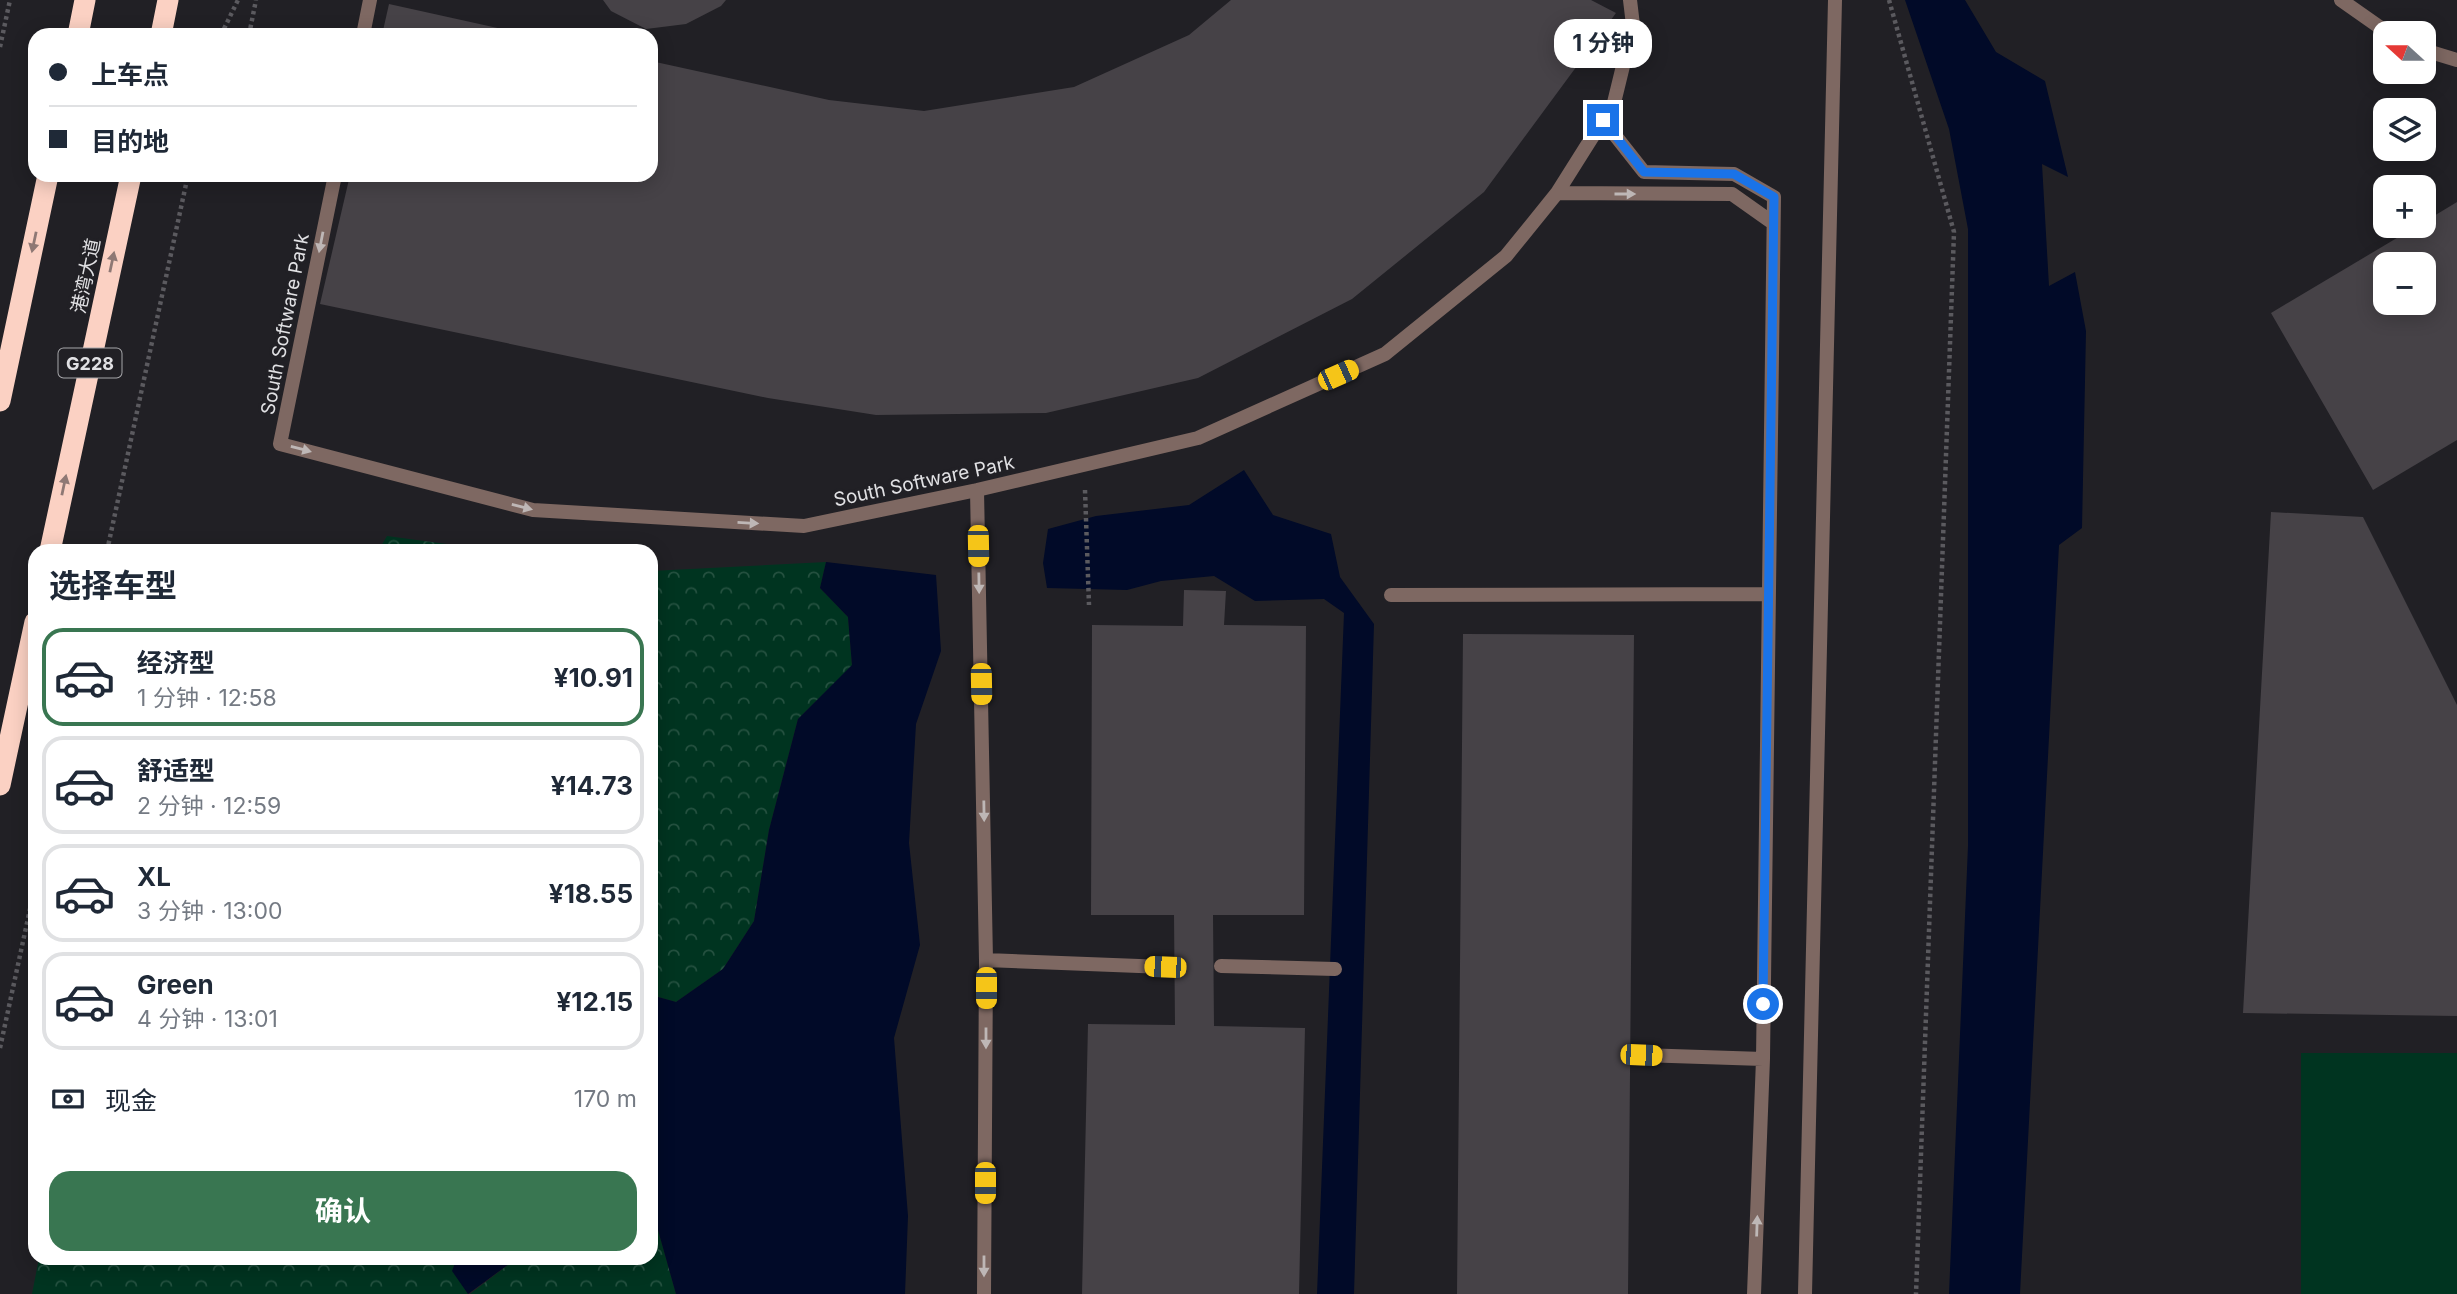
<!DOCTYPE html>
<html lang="zh">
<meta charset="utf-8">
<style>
:root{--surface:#fff;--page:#f2f2f3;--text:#1f2937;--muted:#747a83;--line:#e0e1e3;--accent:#397651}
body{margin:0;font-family:Inter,"Noto Sans SC",sans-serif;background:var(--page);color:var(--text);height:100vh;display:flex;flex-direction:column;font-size:26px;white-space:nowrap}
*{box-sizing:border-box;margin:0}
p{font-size:23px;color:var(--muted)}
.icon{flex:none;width:38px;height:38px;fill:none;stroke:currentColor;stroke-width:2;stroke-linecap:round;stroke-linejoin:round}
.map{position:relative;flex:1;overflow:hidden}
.details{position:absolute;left:28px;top:544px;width:630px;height:721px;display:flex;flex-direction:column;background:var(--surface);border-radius:21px;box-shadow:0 4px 18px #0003}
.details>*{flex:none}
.hud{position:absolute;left:28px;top:28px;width:630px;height:154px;border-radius:21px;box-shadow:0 4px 18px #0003;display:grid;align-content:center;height:154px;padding:0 21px;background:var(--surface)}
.needle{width:46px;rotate:291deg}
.tools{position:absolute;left:2373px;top:21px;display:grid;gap:14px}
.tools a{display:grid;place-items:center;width:63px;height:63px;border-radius:14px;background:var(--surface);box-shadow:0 4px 18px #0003;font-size:35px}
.end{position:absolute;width:32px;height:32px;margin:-16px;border:9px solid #1a73e8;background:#fff;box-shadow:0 0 0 4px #fff}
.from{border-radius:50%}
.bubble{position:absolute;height:49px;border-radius:21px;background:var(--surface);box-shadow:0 4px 18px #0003;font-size:23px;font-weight:700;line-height:49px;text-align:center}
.car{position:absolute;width:21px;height:42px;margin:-21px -10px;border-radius:9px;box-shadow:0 0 5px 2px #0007;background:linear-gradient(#f5c518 24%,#345 0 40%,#f5c518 0 76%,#345 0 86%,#f5c518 0)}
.hud b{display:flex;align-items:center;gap:24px;height:66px;font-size:26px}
.hud b+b{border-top:2px solid var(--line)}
.hud i{width:18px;height:18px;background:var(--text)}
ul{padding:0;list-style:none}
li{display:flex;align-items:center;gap:21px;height:98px;margin:0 14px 10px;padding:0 7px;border:4px solid var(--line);border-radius:21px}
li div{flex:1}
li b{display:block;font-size:26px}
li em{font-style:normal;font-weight:700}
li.active{border-color:var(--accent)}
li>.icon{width:63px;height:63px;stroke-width:1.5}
h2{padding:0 21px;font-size:32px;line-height:84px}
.pay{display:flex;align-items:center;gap:18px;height:77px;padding:0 21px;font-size:26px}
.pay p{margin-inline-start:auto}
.button{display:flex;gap:14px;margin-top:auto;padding:14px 21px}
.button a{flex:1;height:80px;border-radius:21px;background:var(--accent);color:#fff;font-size:28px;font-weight:700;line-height:80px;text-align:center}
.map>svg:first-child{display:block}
.forest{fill:url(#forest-crowns)}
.pitch{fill:#003420}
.water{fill:#010a28}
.building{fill:#464247;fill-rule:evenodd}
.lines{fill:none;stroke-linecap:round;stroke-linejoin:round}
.path{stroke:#5b5a5f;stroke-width:4.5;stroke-dasharray:3.5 3.5;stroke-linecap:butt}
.lane{stroke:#7e6862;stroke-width:14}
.street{stroke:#7e6862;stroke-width:14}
.highway{stroke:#fbd1c3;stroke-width:21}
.oneway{fill:#beb7b6}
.oneway2{fill:#8e7874}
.route{stroke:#1a73e8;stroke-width:9}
.labels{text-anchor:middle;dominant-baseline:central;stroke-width:6;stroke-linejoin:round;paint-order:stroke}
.shield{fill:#212025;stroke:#a7a7ab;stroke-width:2}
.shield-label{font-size:18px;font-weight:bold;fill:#e1e1e4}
.street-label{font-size:19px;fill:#e1e1e4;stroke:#212025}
</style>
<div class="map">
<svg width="2457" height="1294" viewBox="0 0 2457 1294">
<defs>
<pattern id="forest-crowns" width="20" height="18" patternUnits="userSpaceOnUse" patternTransform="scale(1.75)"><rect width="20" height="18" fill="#003420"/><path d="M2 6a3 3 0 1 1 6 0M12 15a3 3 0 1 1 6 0" fill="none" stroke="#255140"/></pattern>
</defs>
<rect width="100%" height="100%" fill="#212025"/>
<path class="forest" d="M387 536 499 551H378Z
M826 562 820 588 848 617 852 666 798 719 769 830 754 921 723 969 676 1002 651 995V571Z
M651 1205 676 1294H470L517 1258H651Z
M39 1258H457L453 1271 468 1294H32Z"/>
<path class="pitch" d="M2301 1053H2457V1294H2301Z"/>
<path class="water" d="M1905 0H1965L1996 52 2045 81 2068 177 2042 164 2049 286 2075 272 2086 331 2082 528 2059 545 2020 1294H1949L1968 846V229L1949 129Z
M1244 470 1273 515 1331 534 1340 577 1374 624 1354 1294H1317L1344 613 1324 599 1255 601 1214 576 1161 581 1127 590 1047 588 1043 563 1048 529 1096 516 1189 505Z
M826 562 936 575 941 651 916 724 909 843 920 945 894 1038 908 1216 905 1294H676L651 1205V995L676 1002 723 969 754 921 769 830 798 719 852 665 848 617 820 588Z
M457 1258H517L468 1294 452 1271Z"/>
<path class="building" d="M603 0H726L721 6 686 24 646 29 611 11Z
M1231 0H1591L1616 13 1484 192 1352 299 1198 378 1046 413 876 415 768 398 320 304 350 175H651V61L829 100 924 111 1074 87 1189 35Z
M389 4 525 34V35H382Z
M2457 202V440L2373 490 2271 313 2417 226H2424V222ZM2385 264H2424V303H2385Z
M2271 512 2363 517 2457 705V1016L2243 1013Z
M1184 590 1226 591 1224 625 1306 626 1304 915H1213L1214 1026 1305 1028 1299 1294H1082L1088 1024 1175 1025 1174 915H1091L1092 625 1183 626Z
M1463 634 1634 635 1628 1294H1457Z"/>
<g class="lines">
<path class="path" d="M1889 0 1954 232 1916 1294
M221 35 238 0
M249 35 256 0
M0 47 10 0
M1085 490 1089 605
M107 551 188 175
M0 1048 35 886"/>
<path class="lane" d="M2341 0 2388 33
M363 35 370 0
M2424 50 2457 60
M335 175 280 444 533 510 804 526 977 490 1198 438 1385 354 1506 256 1557 193 1603 120 1644 172 1734 174 1774 197 1763 1059 1754 1294
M1557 193 1732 194 1773 223
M977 490 986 960 984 1294
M1391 595 1766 594
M986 960 1165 967
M1221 966 1335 969
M1641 1055 1763 1059"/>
<path class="street" d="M1603 120 1611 115 1633 25 1630 0
M1805 1294 1835 0"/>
<path class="highway" d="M78 35 85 0
M161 35 168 0
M0 401 48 175
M50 551 131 175
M0 785 35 622"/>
</g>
<defs><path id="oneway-solid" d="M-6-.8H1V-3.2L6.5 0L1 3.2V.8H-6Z" transform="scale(1.75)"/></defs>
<g class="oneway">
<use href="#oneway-solid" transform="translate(1625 194)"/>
<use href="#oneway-solid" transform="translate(321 242) rotate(101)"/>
<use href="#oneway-solid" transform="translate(301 449) rotate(15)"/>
<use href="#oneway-solid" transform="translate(522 507) rotate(14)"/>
<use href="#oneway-solid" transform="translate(748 523) rotate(3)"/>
<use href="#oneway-solid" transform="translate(979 583) rotate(89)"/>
<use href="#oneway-solid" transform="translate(984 811) rotate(89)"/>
<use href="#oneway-solid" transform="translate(986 1038) rotate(90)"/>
<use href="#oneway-solid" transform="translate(1757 1226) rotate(-88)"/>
<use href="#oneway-solid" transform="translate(984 1266) rotate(90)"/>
</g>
<g class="oneway2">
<use href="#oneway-solid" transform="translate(34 242) rotate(102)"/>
<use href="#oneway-solid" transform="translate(112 262) rotate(-78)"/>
<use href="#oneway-solid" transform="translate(64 485) rotate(-78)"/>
</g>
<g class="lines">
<path class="route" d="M1603 120 1644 172 1734 174 1774 197 1763 1004"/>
</g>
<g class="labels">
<rect class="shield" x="58.5" y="348.5" width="63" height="29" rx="5"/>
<g class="shield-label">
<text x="90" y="363">G228</text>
</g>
<g class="street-label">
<text transform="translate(86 276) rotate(-78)">港湾大道</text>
<text transform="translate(285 324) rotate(-79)">South Software Park</text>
<text transform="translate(924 481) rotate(-12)">South Software Park</text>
</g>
</g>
</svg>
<div class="tools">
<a><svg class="needle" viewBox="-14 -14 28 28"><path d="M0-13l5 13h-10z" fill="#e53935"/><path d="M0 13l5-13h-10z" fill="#747a83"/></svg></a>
<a><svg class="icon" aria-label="layers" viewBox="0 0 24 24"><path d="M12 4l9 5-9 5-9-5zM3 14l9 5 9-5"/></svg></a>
<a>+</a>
<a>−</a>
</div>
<i class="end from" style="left:1763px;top:1004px"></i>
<i class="end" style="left:1603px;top:120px"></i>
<div class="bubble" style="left:1554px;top:19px;width:98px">1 分钟</div>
<i class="car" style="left:1338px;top:375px;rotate:66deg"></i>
<i class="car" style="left:978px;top:546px;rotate:179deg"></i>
<i class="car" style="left:981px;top:684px;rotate:179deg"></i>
<i class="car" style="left:1165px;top:967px;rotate:272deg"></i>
<i class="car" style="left:986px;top:988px;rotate:180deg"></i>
<i class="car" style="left:1641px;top:1055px;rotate:92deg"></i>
<i class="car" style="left:985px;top:1183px;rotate:180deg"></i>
<div class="hud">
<b><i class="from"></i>上车点</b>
<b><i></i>目的地</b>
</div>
<section class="details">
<h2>选择车型</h2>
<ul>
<li class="active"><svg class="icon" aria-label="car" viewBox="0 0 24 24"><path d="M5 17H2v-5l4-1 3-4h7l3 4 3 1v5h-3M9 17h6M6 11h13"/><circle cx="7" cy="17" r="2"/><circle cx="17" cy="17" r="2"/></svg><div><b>经济型</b><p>1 分钟 · 12:58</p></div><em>¥10.91</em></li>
<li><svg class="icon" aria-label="car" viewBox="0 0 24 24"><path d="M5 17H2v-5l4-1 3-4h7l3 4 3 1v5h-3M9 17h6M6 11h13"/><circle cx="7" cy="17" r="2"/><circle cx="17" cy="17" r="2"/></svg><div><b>舒适型</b><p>2 分钟 · 12:59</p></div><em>¥14.73</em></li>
<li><svg class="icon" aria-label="car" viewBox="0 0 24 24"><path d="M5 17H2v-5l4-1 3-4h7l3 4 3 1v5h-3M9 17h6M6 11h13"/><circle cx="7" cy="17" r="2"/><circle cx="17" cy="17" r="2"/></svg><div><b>XL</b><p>3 分钟 · 13:00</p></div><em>¥18.55</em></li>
<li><svg class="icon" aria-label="car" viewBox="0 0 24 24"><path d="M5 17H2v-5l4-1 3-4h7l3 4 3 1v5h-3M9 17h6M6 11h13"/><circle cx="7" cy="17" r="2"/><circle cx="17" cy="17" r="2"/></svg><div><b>Green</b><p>4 分钟 · 13:01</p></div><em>¥12.15</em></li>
</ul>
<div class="pay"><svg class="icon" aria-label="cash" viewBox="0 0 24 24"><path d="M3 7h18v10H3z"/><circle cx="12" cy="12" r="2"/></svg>现金<p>170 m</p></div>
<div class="button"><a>确认</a></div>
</section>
</div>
